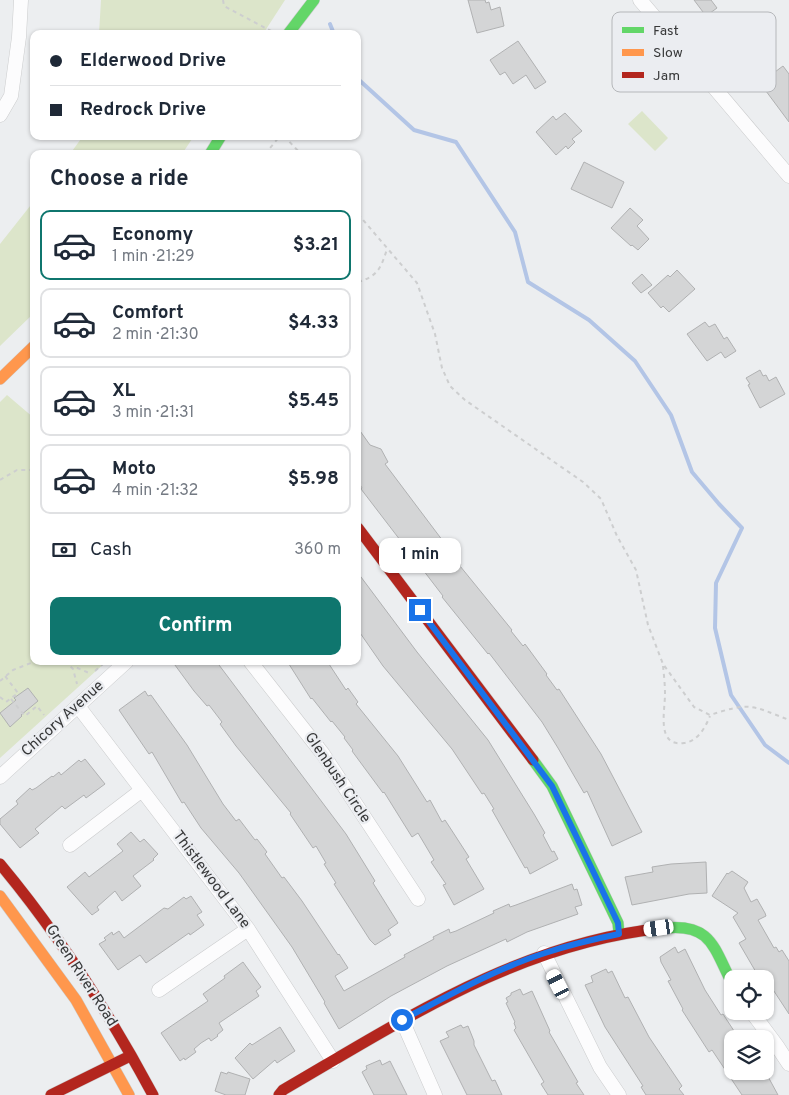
<!DOCTYPE html>
<meta charset="utf-8">
<style>
:root{--surface:#fff;--page:#f2f2f3;--text:#1f2937;--muted:#747a83;--line:#e0e1e3;--accent:#0f766e}
body{margin:0;font-family:Overpass,sans-serif;background:var(--page);color:var(--text);height:100vh;display:flex;flex-direction:column;font-size:19px;white-space:nowrap}
*{box-sizing:border-box;margin:0}
p{font-size:16px;color:var(--muted)}
.icon{flex:none;width:28px;height:28px;fill:none;stroke:currentColor;stroke-width:2;stroke-linecap:round;stroke-linejoin:round}
.map{position:relative;flex:1;overflow:hidden}
.sheet{position:absolute;left:30px;top:150px;width:331px;height:515px;display:flex;flex-direction:column;background:var(--surface);border-radius:10px;box-shadow:0 1px 4px #0004}
.sheet>*{flex:none}
.guide{position:absolute;left:30px;top:30px;width:331px;height:110px;border-radius:10px;box-shadow:0 1px 4px #0004;display:grid;align-content:center;height:110px;padding:0 20px;background:var(--surface)}
.buttons{position:absolute;left:724px;top:970px;display:grid;gap:10px}
.buttons a{display:grid;place-items:center;width:50px;height:50px;border-radius:10px;background:var(--surface);box-shadow:0 1px 4px #0004;font-size:25px}
.end{position:absolute;width:22px;height:22px;margin:-11px;border:6px solid #1a73e8;background:#fff;box-shadow:0 0 0 2px #fff}
.from{border-radius:50%}
.bubble{position:absolute;height:35px;border-radius:10px;background:var(--surface);box-shadow:0 1px 4px #0004;font-size:16px;font-weight:700;line-height:35px;text-align:center}
.car{position:absolute;width:15px;height:30px;margin:-15px -8px;border-radius:6px;box-shadow:0 0 4px 1px #0007;background:linear-gradient(#fff 24%,#345 0 40%,#fff 0 76%,#345 0 86%,#fff 0)}
.guide b{display:flex;align-items:center;gap:18px;height:48px;font-size:19px}
.guide b+b{border-top:1px solid var(--line)}
.guide i{width:12px;height:12px;background:var(--text)}
ul{padding:0;list-style:none}
li{display:flex;align-items:center;gap:15px;height:70px;margin:0 10px 8px;padding:0 10px;border:2px solid var(--line);border-radius:10px}
li div{flex:1}
li b{display:block;font-size:19px}
li em{font-style:normal;font-weight:700}
li.active{border-color:var(--accent)}
li>.icon{width:45px;height:45px;stroke-width:1.5}
h2{padding:0 20px;font-size:22px;line-height:60px}
.pay{display:flex;align-items:center;gap:12px;height:55px;padding:0 20px;font-size:19px}
.pay p{margin-inline-start:auto}
.button{display:flex;gap:10px;margin-top:auto;padding:10px 20px}
.button a{flex:1;height:58px;border-radius:10px;background:var(--accent);color:#fff;font-size:20px;font-weight:700;line-height:58px;text-align:center}
.map>svg:first-child{display:block}
.green{fill:#dce5ca}
.lines{fill:none;stroke-linecap:round;stroke-linejoin:round}
.stream{stroke:#b3c5e6;stroke-width:4}
.building{fill:#d4d5d6;stroke:#b0b1b2}
.street-casing{stroke:#cbcccd;stroke-width:15}
.fast-casing{stroke:#cbcccd;stroke-width:12}
.slow-casing{stroke:#cbcccd;stroke-width:12}
.jam-casing{stroke:#cbcccd;stroke-width:12}
.path{stroke:#cdcecf;stroke-width:2;stroke-dasharray:4 4;stroke-linecap:butt}
.street{stroke:#fcfcfd;stroke-width:14}
.fast{stroke:#63d668;stroke-width:11}
.slow{stroke:#ff974d;stroke-width:11}
.jam{stroke:#b3261e;stroke-width:11}
.route{stroke:#1a73e8;stroke-width:6}
.labels{text-anchor:middle;dominant-baseline:central;stroke-width:4.5;stroke-linejoin:round;paint-order:stroke}
.street-label{font-size:15px;fill:#38393a;stroke:#ebedf1}
.key{fill:#ebedf1;stroke:#b5b7ba;stroke-width:1}
.key-label{font-size:14px;fill:#38393a}
</style>
<div class="map">
<svg width="789" height="1095" viewBox="0 0 789 1095">
<rect width="100%" height="100%" fill="#eceef0"/>
<path class="green" d="M101 0H285L263 34H99Z
M642 111 668 138 655 151 628 124Z
M83 136H194L182 154H70Z
M34 201V313L0 346V244Z
M7 395 34 418V661H107L0 758V402Z"/>
<g class="lines">
<path class="stream" d="M330 24 334 34
M358 79 414 130 456 142 515 232 528 282 589 320 635 361 671 415 692 472 719 504 742 528 716 583 715 628 731 695 765 745 789 763"/>
</g>
<path class="building" d="M468 0H485L486 3 489 2 491 10 500 7 504 26 477 33Z
M694 0H711L717 8 706 16Z
M518 41 546 82 535 89 526 75 513 84 505 72 500 75 490 60Z
M783 66 789 74V122L760 83Z
M565 113 582 131 572 139 575 142 568 149 566 146 556 155 536 132 553 116 556 120Z
M584 162 624 182 612 208 571 189Z
M630 208 643 220 637 226 649 239 638 250 632 245 631 246 611 228Z
M677 270 695 289 669 312 663 306 661 308 648 293 668 275 670 277Z
M642 274 652 285 641 293 632 283Z
M705 322 709 327 715 324 724 339 727 337 736 351 725 358 721 352 707 361 687 334Z
M760 370 763 376 766 375 769 381 776 377 785 394 760 408 748 385 750 384 746 378Z
M358 428 370 445 381 449 388 462 385 464 461 565 460 566 512 630 511 631 523 646 525 644 547 674 546 675 557 690 559 689 601 754 642 832 612 846 587 791 584 793 558 748 542 722 489 653 488 654 442 597 443 596 361 489 362 488 358 481Z
M358 573 417 652 488 740 534 814 545 833 543 835 552 852 554 851 558 859 530 874 527 867 525 868 492 810 494 809 484 793 482 794 452 749 383 666 358 630Z
M172 661H216L346 834 375 881 373 883 398 923 388 930 391 935 375 945 370 940 334 884 336 883 324 864 326 863 316 846 313 848 290 814 291 813 236 746 220 724 222 722 209 705 207 706 194 691Z
M287 661H327L346 690 348 688 358 702 356 704 398 756 427 802 430 800 442 822 445 820 469 857 466 859 484 889 454 905 443 885 446 884 431 862 434 860 418 833 412 837 384 792 383 793 352 751 353 750 344 738 345 737 332 721 331 722 312 698 311 699Z
M28 688 38 701 21 715 22 716 10 727 0 713 16 700 14 698Z
M145 691 148 696 151 695 187 745 223 804 236 821 239 819 255 840 257 839 267 852 265 854 282 878 284 877 302 901 338 955 339 954 348 968 335 976 344 991 405 957 404 955 434 939 433 937 449 929 450 933 456 931 494 913 493 911 509 904 510 907 516 905 572 884 574 890 577 889 582 905 575 907 578 914 527 932 507 942 506 939 447 966 391 996 339 1029 324 1003 325 1002 292 947 239 873 201 828 184 802 182 803 152 752 149 754 119 710Z
M85 759 105 784 86 798 84 795 65 809 62 806 35 829 39 833 20 848 0 824V819L18 804 16 801 30 788 32 790 36 788 52 776 53 777 59 772 61 775 79 760 81 762Z
M131 832 140 842 144 839 158 854 153 859 154 860 133 876 141 886 122 901 115 891 97 907 99 910 92 915 67 887 85 872 89 877 123 851 117 844Z
M706 862 707 893 689 894 632 905 625 877 653 872 652 867 671 864Z
M732 871 748 882 744 888 751 902 757 899 765 913 766 916 758 920 774 948 776 947 779 952 782 950 789 961V1014L766 979H760L739 943 746 939 733 917 738 913 712 896 727 873 728 874Z
M191 896 202 912 197 915 204 925 190 935 189 933 146 963 140 955 118 970 99 944 106 940 104 938 112 932 113 935 119 931 124 938 164 908 168 909 184 897 186 899Z
M675 947 678 953 685 949 705 990 721 1015 723 1014 736 1034 727 1041 732 1050V1071H765L778 1095H742L712 1050 709 1052 682 1010 683 1009 668 981 671 980 661 962 660 957Z
M243 962 261 987 256 991 259 996 219 1023 223 1030 217 1035 218 1036 211 1041 209 1038 201 1043 194 1049 196 1052 185 1060 184 1058 180 1061 161 1033 208 1001 203 994 225 978 224 976Z
M606 969 608 973 612 971 625 998 628 997 649 1037 682 1086 679 1089 684 1095H646L641 1087 643 1086 605 1027 585 985 593 982 591 976Z
M520 989 523 995 532 991 550 1031 549 1032 578 1082 576 1083 584 1095H548L541 1084 544 1082 514 1030 516 1028 514 1023 515 1022 506 1003 508 1002 506 998 511 995V993Z
M461 1025 463 1028 468 1026 474 1041V1045L492 1081 495 1080 502 1095H467L440 1041 449 1037 446 1032Z
M280 1027 295 1051 277 1063 275 1060 253 1079 235 1058 250 1043 252 1045Z
M380 1060 382 1065 390 1061 407 1095H374L362 1072 367 1069 366 1066Z
M221 1072 227 1074 228 1072 250 1079 245 1095H226L215 1091Z"/>
<g class="lines">
<defs>
<path id="street" d="M640 0 789 176
M0 115 11 96 19 37 21 0
M250 661 323 754 418 899
M78 706 248 929 333 1061
M0 777 127 661
M70 845 142 790
M544 953 600 1067 619 1095
M159 990 248 929
M751 1011 777 1046 789 1064
M402 1020 435 1095"/>
<path id="fast" d="M288 34 314 0
M210 154 221 136
M533 760 552 786 618 923 619 934
M665 928C712 923 714 949 732 983"/>
<path id="slow" d="M0 379 34 346
M0 896 76 1000 129 1095"/>
<path id="jam" d="M358 528 533 760
M0 864C60 936 109 1013 153 1095
M51 1095 126 1058
M279 1095 283 1090C405 1019 521 942 665 928"/>
</defs>
<use href="#street" class="street-casing"/>
<use href="#fast" class="fast-casing"/>
<use href="#slow" class="slow-casing"/>
<use href="#jam" class="jam-casing"/>
<path class="path" d="M223 0 224 6 271 31
M284 136 301 154
M265 154 280 136
M358 214 417 283 435 334 442 368 450 386 465 400 583 482 601 499 617 536 636 570 648 625 663 664 694 707 710 715C750 702 751 705 789 720
M358 282C378 276 381 268 387 249
M0 480 17 470H34
M65 661 73 669 77 684
M75 661V667L89 673
M663 666C664 675 665 685 665 694 665 711 656 747 684 743 698 741 705 728 710 716
M95 671 103 664 101 661
M0 681 13 670 36 661
M0 697 6 702 18 693 5 676
M11 699 25 716 37 706 44 715"/>
<use href="#street" class="street"/>
<use href="#fast" class="fast"/>
<use href="#slow" class="slow"/>
<use href="#jam" class="jam"/>
</g>
<g class="lines">
<path class="route" d="M402 1020C448 996 495 969 545 953 569 945 594 939 619 934L618 923 552 786 420 610"/>
</g>
<g class="labels">
<g class="street-label">
<text transform="translate(63 719) rotate(-42)">Chicory Avenue</text>
<text transform="translate(337 778) rotate(56)">Glenbush Circle</text>
<text transform="translate(211 880) rotate(53)">Thistlewood Lane</text>
<text transform="translate(81 976) rotate(57)">Green River Road</text>
</g>
</g>
<rect x="612" y="12" width="164" height="80" rx="8" class="key"/>
<rect x="622" y="27" width="22" height="6" fill="#63d668"/>
<rect x="622" y="49" width="22" height="7" fill="#ff974d"/>
<rect x="622" y="72" width="22" height="6" fill="#b3261e"/>
<g class="key-label">
<text x="653" y="35">Fast</text>
<text x="653" y="57">Slow</text>
<text x="653" y="80">Jam</text>
</g>
</svg>
<div class="buttons">
<a><svg class="icon" aria-label="locate" viewBox="0 0 24 24"><circle cx="12" cy="12" r="6"/><path d="M12 2v4M12 18v4M2 12h4M18 12h4"/></svg></a>
<a><svg class="icon" aria-label="layers" viewBox="0 0 24 24"><path d="M12 4l9 5-9 5-9-5zM3 14l9 5 9-5"/></svg></a>
</div>
<i class="end from" style="left:402px;top:1020px"></i>
<i class="end" style="left:420px;top:610px"></i>
<div class="bubble" style="left:379px;top:538px;width:82px">1 min</div>
<i class="car" style="left:659px;top:928px;rotate:262deg"></i>
<i class="car" style="left:558px;top:984px;rotate:333deg"></i>
<div class="guide">
<b><i class="from"></i>Elderwood Drive</b>
<b><i></i>Redrock Drive</b>
</div>
<section class="sheet">
<h2>Choose a ride</h2>
<ul>
<li class="active"><svg class="icon" aria-label="car" viewBox="0 0 24 24"><path d="M5 17H2v-5l4-1 3-4h7l3 4 3 1v5h-3M9 17h6M6 11h13"/><circle cx="7" cy="17" r="2"/><circle cx="17" cy="17" r="2"/></svg><div><b>Economy</b><p>1 min · 21:29</p></div><em>$3.21</em></li>
<li><svg class="icon" aria-label="car" viewBox="0 0 24 24"><path d="M5 17H2v-5l4-1 3-4h7l3 4 3 1v5h-3M9 17h6M6 11h13"/><circle cx="7" cy="17" r="2"/><circle cx="17" cy="17" r="2"/></svg><div><b>Comfort</b><p>2 min · 21:30</p></div><em>$4.33</em></li>
<li><svg class="icon" aria-label="car" viewBox="0 0 24 24"><path d="M5 17H2v-5l4-1 3-4h7l3 4 3 1v5h-3M9 17h6M6 11h13"/><circle cx="7" cy="17" r="2"/><circle cx="17" cy="17" r="2"/></svg><div><b>XL</b><p>3 min · 21:31</p></div><em>$5.45</em></li>
<li><svg class="icon" aria-label="car" viewBox="0 0 24 24"><path d="M5 17H2v-5l4-1 3-4h7l3 4 3 1v5h-3M9 17h6M6 11h13"/><circle cx="7" cy="17" r="2"/><circle cx="17" cy="17" r="2"/></svg><div><b>Moto</b><p>4 min · 21:32</p></div><em>$5.98</em></li>
</ul>
<div class="pay"><svg class="icon" aria-label="cash" viewBox="0 0 24 24"><path d="M3 7h18v10H3z"/><circle cx="12" cy="12" r="2"/></svg>Cash<p>360 m</p></div>
<div class="button"><a>Confirm</a></div>
</section>
</div>
